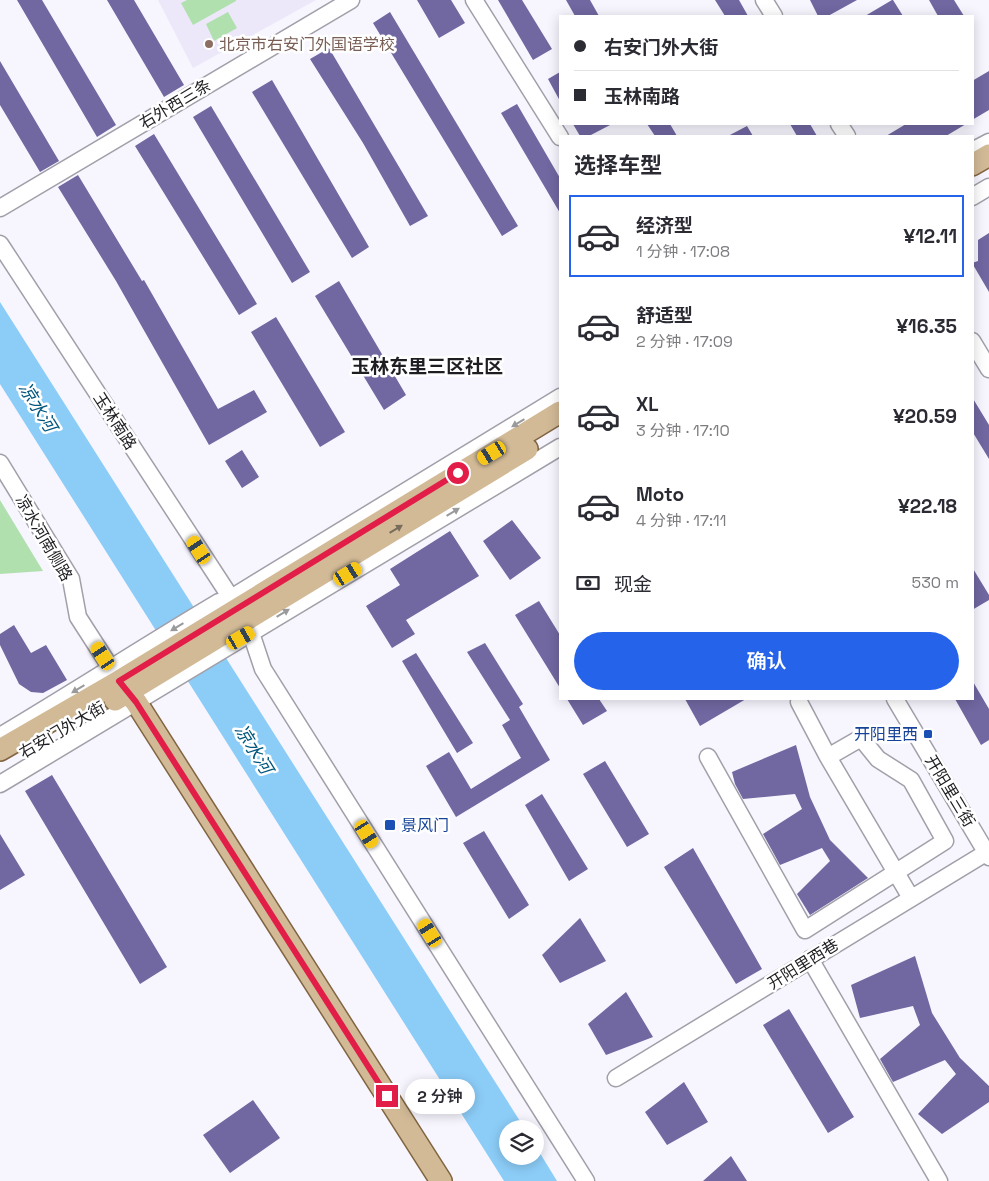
<!DOCTYPE html>
<html lang="zh">
<meta charset="utf-8">
<style>
:root{--surface:#fff;--page:#f7f7f7;--text:#2b2b33;--muted:#7c7c81;--line:#e1e1e2;--accent:#2563eb}
body{margin:0;font-family:"Space Grotesk","Noto Sans SC",sans-serif;background:var(--page);color:var(--text);height:100vh;display:flex;flex-direction:column;font-size:19px;white-space:nowrap}
*{box-sizing:border-box;margin:0}
p{font-size:16px;color:var(--muted)}
.icon{flex:none;width:28px;height:28px;fill:none;stroke:currentColor;stroke-width:2;stroke-linecap:round;stroke-linejoin:round}
.map{position:relative;flex:1;overflow:hidden}
.side{position:absolute;left:559px;top:135px;width:415px;height:565px;display:flex;flex-direction:column;background:var(--surface);border-radius:0px;box-shadow:0 2px 12px #0003}
.side>*{flex:none}
.top-card{position:absolute;left:559px;top:15px;width:415px;height:110px;border-radius:0px;box-shadow:0 2px 12px #0003;display:grid;align-content:center;height:110px;padding:0 15px;background:var(--surface)}
.controls{position:absolute;left:499px;top:1120px;display:grid;gap:10px}
.controls a{display:grid;place-items:center;width:45px;height:45px;border-radius:50%;background:var(--surface);box-shadow:0 2px 12px #0003;font-size:25px}
.end{position:absolute;width:22px;height:22px;margin:-11px;border:6px solid #e11d48;background:#fff;box-shadow:0 0 0 2px #fff}
.from{border-radius:50%}
.bubble{position:absolute;height:35px;border-radius:18px;background:var(--surface);box-shadow:0 2px 12px #0003;font-size:16px;font-weight:600;line-height:35px;text-align:center}
.car{position:absolute;width:15px;height:30px;margin:-15px -8px;border-radius:6px;box-shadow:0 0 4px 1px #0007;background:linear-gradient(#f5c518 24%,#345 0 40%,#f5c518 0 76%,#345 0 86%,#f5c518 0)}
.top-card b{display:flex;align-items:center;gap:18px;height:48px;font-size:19px}
.top-card b+b{border-top:1px solid var(--line)}
.top-card i{width:12px;height:12px;background:var(--text)}
ul{padding:0;list-style:none}
li{display:flex;align-items:center;gap:15px;height:82px;margin:0 10px 8px;padding:0 5px;border:2px solid transparent;border-radius:0px}
li div{flex:1}
li b{display:block;font-size:19px}
li em{font-style:normal;font-weight:600}
li.on{border-color:var(--accent)}
li>.icon{width:45px;height:45px;stroke-width:1.5}
h2{padding:0 15px;font-size:22px;line-height:60px}
.pay{display:flex;align-items:center;gap:12px;height:55px;padding:0 15px;font-size:19px}
.pay p{margin-inline-start:auto}
.primary-button{display:flex;gap:10px;margin-top:auto;padding:10px 15px}
.primary-button a{flex:1;height:58px;border-radius:30px;background:var(--accent);color:#fff;font-size:20px;font-weight:600;line-height:58px;text-align:center}
.map>svg:first-child{display:block}
.built{fill:#ece8fa}
.green{fill:#b1e0af}
.water{fill:#8ccdf8}
.building{fill:#7167a1}
.lines{fill:none;stroke-linecap:round;stroke-linejoin:round}
.minor-casing{stroke:#a29fa9;stroke-width:19}
.major-casing{stroke:#806540;stroke-width:24}
.minor{stroke:#fff;stroke-width:16}
.major{stroke:#d2ba97;stroke-width:21}
.oneway{fill:#9a999b}
.oneway2{fill:#786c5c}
.route{stroke:#e11d48;stroke-width:6}
.education-dot{fill:#8d6e63;stroke:#fff;stroke-width:2}
.transit-dot{fill:#1a4fb4;stroke:#fff;stroke-width:2}
.labels{text-anchor:middle;dominant-baseline:central;stroke-width:5;stroke-linejoin:round;paint-order:stroke}
.education-label{font-size:16px;fill:#785e54;stroke:#fff;text-anchor:start}
.street-label{font-size:16px;fill:#1e1d21;stroke:#fff}
.transit-label{font-size:16px;fill:#164399;stroke:#fff;text-anchor:end}
.water-label{font-size:18px;font-style:italic;fill:#01567e;stroke:#fff}
.quarter-label{font-size:19px;font-weight:bold;fill:#1e1d21;stroke:#fff}
</style>
<div class="map">
<svg width="989" height="1181" viewBox="0 0 989 1181">
<rect width="100%" height="100%" fill="#f7f5fe"/>
<path class="built" d="M158 0H316L193 68Z"/>
<path class="green" d="M187 0H236V1L193 25 181 3Z
M228 12 237 28 214 41 206 24Z
M0 500 43 571 0 574Z"/>
<path class="water" d="M0 302 525 1129H508V1156H535V1145L557 1181H504L0 384Z"/>
<path class="building" d="M17 0H42L116 125 97 137Z
M107 0H134L184 85 164 97Z
M417 0H451L465 23 439 38Z
M498 0H522L552 49 533 60Z
M566 0H590L599 16H575Z
M715 0H739L748 16H725Z
M810 0H857L828 16H818Z
M893 0 903 16H865L892 0Z
M929 0H954L964 16H938Z
M390 12 518 226 502 236 373 23Z
M329 48 428 216 410 226 363 143 310 59Z
M0 61 59 161 40 172 0 105Z
M989 71V110L972 120V81Z
M560 72V101L548 79Z
M272 80 369 247 352 258 252 92Z
M517 104 560 178V213L501 113Z
M211 106 310 272 292 283 193 117Z
M573 124H612L589 136H580Z
M647 124H670L677 136H655Z
M790 124H810L817 136H797Z
M906 124H966L946 136H886Z
M747 126 753 136H728Z
M154 134 257 304 239 315 135 146Z
M78 175 142 281 144 280 218 409 254 390 267 412 209 445 116 281 58 187Z
M989 233V292L972 263 978 261V240Z
M339 281 406 395 384 410 315 296Z
M276 317 345 432 320 447 251 332Z
M972 397 989 425V459L972 431Z
M242 450 259 477 242 488 225 461Z
M512 520 541 558 510 580 483 541Z
M450 531 479 576 406 620 415 634 392 648 366 606 400 585 390 569Z
M972 567 989 595V600L972 610Z
M539 601 560 635V688L515 615Z
M14 625 31 653 46 645 67 680 43 693 31 692 19 684 0 645V634Z
M485 643 523 704 519 707 550 760 456 817 426 766 449 752 471 789 521 758 502 725 510 720 467 652Z
M416 653 473 743 457 753 402 661Z
M972 680 989 709V740L981 745 955 699H972Z
M567 699H599L607 711 583 725Z
M685 699H746L700 726Z
M796 745 810 797 830 840 868 878 810 915 797 894 830 861 822 848 780 865 763 834 802 809 795 794 743 799 735 784 732 772Z
M605 761 649 834 627 847 583 774Z
M52 775 167 967 140 984 25 791Z
M542 794 588 869 569 881 525 805Z
M484 831 529 905 509 919 463 843Z
M0 834 25 875 0 890Z
M693 848 762 969 736 984 664 867Z
M580 918 606 961 560 983 542 955Z
M915 956 932 1013 960 1058 989 1086V1102L942 1134 918 1114 956 1074 945 1060 893 1082 880 1059 920 1025 913 1006 860 1018 851 985Z
M626 992 653 1037 606 1055 588 1024Z
M789 1009 854 1117 828 1133 763 1025Z
M684 1082 708 1122 667 1145 645 1112Z
M253 1100 280 1138 230 1173 203 1135Z
M731 1156 747 1181H703Z"/>
<g class="lines">
<defs>
<path id="minor" d="M474 0 560 137
M764 0 774 16
M839 124 847 136
M972 151 989 142
M972 197 989 187
M0 208 351 0
M0 244 231 598
M972 341 989 369
M0 463 71 579 78 617 118 679
M251 633 263 669 586 1181
M895 699 989 857
M0 736C74 692 145 646 219 602L231 598 560 397
M708 757 805 930 945 841 911 780 878 759 861 738 828 757 799 702
M828 757 911 898
M0 784 560 447
M810 959 939 1181
M616 1078 989 851"/>
<path id="major" d="M972 165 989 155
M128 693 136 702 441 1181
M115 700 527 449
M0 750 119 681 560 412"/>
</defs>
<use href="#minor" class="minor-casing"/>
<use href="#major" class="major-casing"/>
<use href="#minor" class="minor"/>
<use href="#major" class="major"/>
</g>
<defs><path id="oneway-solid" d="M-6-.8H1V-3.2L6.5 0L1 3.2V.8H-6Z" transform="scale(1.25)"/></defs>
<g class="oneway">
<use href="#oneway-solid" transform="translate(518 423) rotate(149)"/>
<use href="#oneway-solid" transform="translate(453 512) rotate(-31)"/>
<use href="#oneway-solid" transform="translate(283 613) rotate(-31)"/>
<use href="#oneway-solid" transform="translate(177 627) rotate(149)"/>
<use href="#oneway-solid" transform="translate(78 689) rotate(149)"/>
</g>
<use class="oneway2" href="#oneway-solid" transform="translate(396 529) rotate(-31)"/>
<g class="lines">
<path class="route" d="M387 1096 136 702 119 681 458 473"/>
</g>
<circle class="education-dot" cx="209" cy="44" r="5"/>
<g class="transit-dot">
<rect x="923" y="729" width="10" height="10" rx="2.5"/>
<rect x="384" y="819" width="12" height="12" rx="2.5"/>
</g>
<g class="labels">
<g class="education-label">
<text x="219" y="44">北京市右安门外国语学校</text>
</g>
<g class="street-label">
<text transform="translate(175 104) rotate(-31)">右外西三条</text>
<text transform="translate(115 421) rotate(57)">玉林南路</text>
<text transform="translate(44 538) rotate(60)">凉水河南侧路</text>
<text transform="translate(62 730) rotate(-30)">右安门外大街</text>
<text transform="translate(950 791) rotate(59)">开阳里三街</text>
<text transform="translate(803 964) rotate(-32)">开阳里西巷</text>
</g>
<g class="transit-label">
<text x="918" y="734">开阳里西</text>
<text x="401" y="825" text-anchor="start">景风门</text>
</g>
<g class="water-label">
<text transform="translate(38 407) rotate(58)">凉水河</text>
<text transform="translate(254 749) rotate(58)">凉水河</text>
</g>
<g class="quarter-label">
<text x="427" y="366">玉林东里三区社区</text>
</g>
</g>
</svg>
<div class="controls">
<a><svg class="icon" aria-label="layers" viewBox="0 0 24 24"><path d="M12 4l9 5-9 5-9-5zM3 14l9 5 9-5"/></svg></a>
</div>
<i class="end from" style="left:458px;top:473px"></i>
<i class="end" style="left:387px;top:1096px"></i>
<div class="bubble" style="left:405px;top:1079px;width:70px">2 分钟</div>
<i class="car" style="left:492px;top:453px;rotate:239deg"></i>
<i class="car" style="left:199px;top:550px;rotate:327deg"></i>
<i class="car" style="left:348px;top:574px;rotate:59deg"></i>
<i class="car" style="left:241px;top:638px;rotate:60deg"></i>
<i class="car" style="left:103px;top:656px;rotate:327deg"></i>
<i class="car" style="left:367px;top:834px;rotate:148deg"></i>
<i class="car" style="left:430px;top:933px;rotate:328deg"></i>
<div class="top-card">
<b><i class="from"></i>右安门外大街</b>
<b><i></i>玉林南路</b>
</div>
<section class="side">
<h2>选择车型</h2>
<ul>
<li class="on"><svg class="icon" aria-label="car" viewBox="0 0 24 24"><path d="M5 17H2v-5l4-1 3-4h7l3 4 3 1v5h-3M9 17h6M6 11h13"/><circle cx="7" cy="17" r="2"/><circle cx="17" cy="17" r="2"/></svg><div><b>经济型</b><p>1 分钟 · 17:08</p></div><em>¥12.11</em></li>
<li><svg class="icon" aria-label="car" viewBox="0 0 24 24"><path d="M5 17H2v-5l4-1 3-4h7l3 4 3 1v5h-3M9 17h6M6 11h13"/><circle cx="7" cy="17" r="2"/><circle cx="17" cy="17" r="2"/></svg><div><b>舒适型</b><p>2 分钟 · 17:09</p></div><em>¥16.35</em></li>
<li><svg class="icon" aria-label="car" viewBox="0 0 24 24"><path d="M5 17H2v-5l4-1 3-4h7l3 4 3 1v5h-3M9 17h6M6 11h13"/><circle cx="7" cy="17" r="2"/><circle cx="17" cy="17" r="2"/></svg><div><b>XL</b><p>3 分钟 · 17:10</p></div><em>¥20.59</em></li>
<li><svg class="icon" aria-label="car" viewBox="0 0 24 24"><path d="M5 17H2v-5l4-1 3-4h7l3 4 3 1v5h-3M9 17h6M6 11h13"/><circle cx="7" cy="17" r="2"/><circle cx="17" cy="17" r="2"/></svg><div><b>Moto</b><p>4 分钟 · 17:11</p></div><em>¥22.18</em></li>
</ul>
<div class="pay"><svg class="icon" aria-label="cash" viewBox="0 0 24 24"><path d="M3 7h18v10H3z"/><circle cx="12" cy="12" r="2"/></svg>现金<p>530 m</p></div>
<div class="primary-button"><a>确认</a></div>
</section>
</div>
